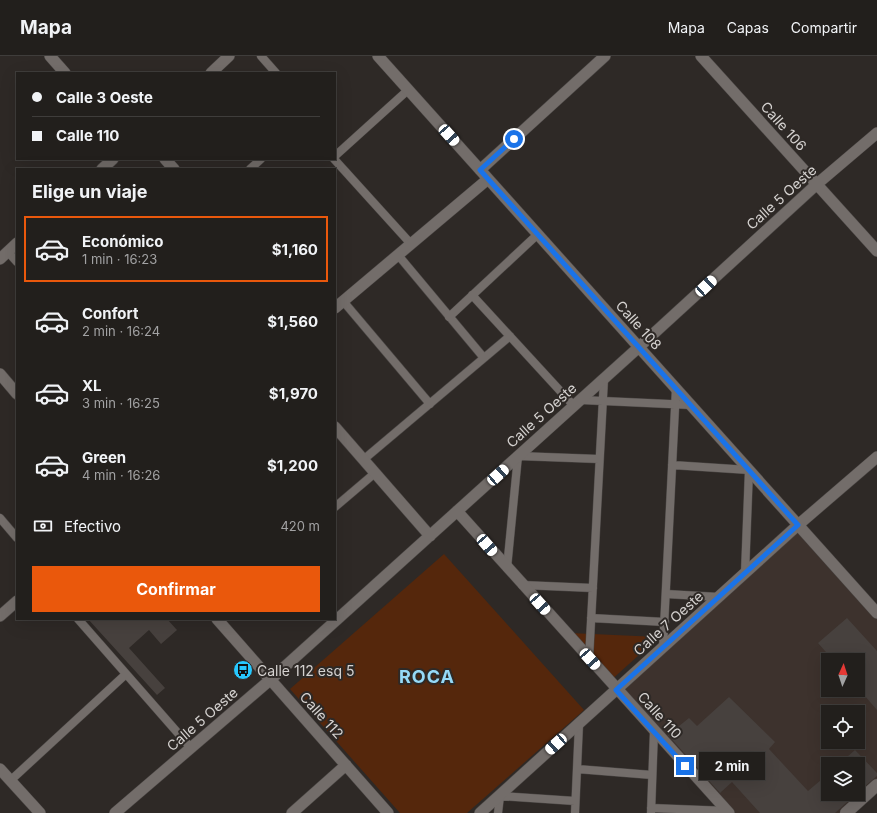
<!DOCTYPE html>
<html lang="es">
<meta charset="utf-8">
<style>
:root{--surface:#221f1c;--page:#2a2725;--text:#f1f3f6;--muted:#a2a2a3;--line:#3f3d3b;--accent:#ea580c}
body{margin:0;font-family:Inter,sans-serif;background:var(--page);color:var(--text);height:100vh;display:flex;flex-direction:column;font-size:15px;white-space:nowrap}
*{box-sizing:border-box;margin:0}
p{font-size:13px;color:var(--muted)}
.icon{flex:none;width:22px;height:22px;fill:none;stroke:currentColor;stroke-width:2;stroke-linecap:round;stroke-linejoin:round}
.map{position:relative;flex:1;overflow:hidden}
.sheet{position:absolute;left:16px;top:112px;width:320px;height:452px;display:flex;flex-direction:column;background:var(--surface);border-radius:0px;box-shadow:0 4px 16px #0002,0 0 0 1px var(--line)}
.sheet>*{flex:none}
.hud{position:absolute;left:16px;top:16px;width:320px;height:88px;border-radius:0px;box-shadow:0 4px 16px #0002,0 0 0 1px var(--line);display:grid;align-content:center;height:88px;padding:0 16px;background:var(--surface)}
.needle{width:26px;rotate:3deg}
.controls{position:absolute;left:821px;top:597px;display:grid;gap:8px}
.controls a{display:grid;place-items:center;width:44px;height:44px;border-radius:0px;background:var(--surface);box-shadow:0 4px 16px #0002,0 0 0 1px var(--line);font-size:20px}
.end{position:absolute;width:18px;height:18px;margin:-9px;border:5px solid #1a73e8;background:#fff;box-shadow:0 0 0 2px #fff}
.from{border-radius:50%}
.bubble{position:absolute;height:28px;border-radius:0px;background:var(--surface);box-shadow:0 4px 16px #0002,0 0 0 1px var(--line);font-size:13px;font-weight:700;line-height:28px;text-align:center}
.car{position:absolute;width:12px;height:24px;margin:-12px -6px;border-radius:5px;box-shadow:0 0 3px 1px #0007;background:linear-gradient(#fff 24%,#345 0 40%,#fff 0 76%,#345 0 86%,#fff 0)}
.hud b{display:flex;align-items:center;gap:14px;height:38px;font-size:15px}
.hud b+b{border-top:1px solid var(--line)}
.hud i{width:10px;height:10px;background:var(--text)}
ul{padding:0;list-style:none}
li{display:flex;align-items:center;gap:12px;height:66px;margin:0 8px 6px;padding:0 8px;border:2px solid transparent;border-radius:0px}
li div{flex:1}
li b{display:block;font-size:15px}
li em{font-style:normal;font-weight:700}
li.selected{border-color:var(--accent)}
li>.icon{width:36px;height:36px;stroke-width:1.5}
h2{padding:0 16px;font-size:18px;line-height:48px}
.pay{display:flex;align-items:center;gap:10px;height:44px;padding:0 16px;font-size:15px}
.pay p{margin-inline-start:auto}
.action{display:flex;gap:8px;margin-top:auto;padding:8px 16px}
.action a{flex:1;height:46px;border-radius:0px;background:var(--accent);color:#fff;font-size:16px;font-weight:700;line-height:46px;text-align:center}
header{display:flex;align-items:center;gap:24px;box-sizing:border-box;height:56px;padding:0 20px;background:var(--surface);border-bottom:1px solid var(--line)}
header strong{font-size:19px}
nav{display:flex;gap:22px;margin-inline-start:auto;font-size:14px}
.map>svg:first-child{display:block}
.built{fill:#3d322d;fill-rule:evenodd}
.green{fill:#55270c}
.building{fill:#47413e}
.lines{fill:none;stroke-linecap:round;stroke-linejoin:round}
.pedestrian-casing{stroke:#4b4745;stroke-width:9}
.minor-casing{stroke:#4b4745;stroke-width:12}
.secondary-casing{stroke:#4b4745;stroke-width:13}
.pedestrian{stroke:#736d6a;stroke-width:8}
.minor{stroke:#736d6a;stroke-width:11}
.secondary{stroke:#736d6a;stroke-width:12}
.route{stroke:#1a73e8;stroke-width:5}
.labels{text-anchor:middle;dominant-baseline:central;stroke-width:4;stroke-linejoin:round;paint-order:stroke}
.street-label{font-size:14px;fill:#d5d2d0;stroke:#2e2926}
.poi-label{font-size:14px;fill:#d5d2d0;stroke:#2e2926;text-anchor:start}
.district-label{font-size:18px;font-weight:bold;letter-spacing:1px;fill:#95d9f7;stroke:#2e2926}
</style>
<header>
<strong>Mapa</strong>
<nav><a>Mapa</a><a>Capas</a><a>Compartir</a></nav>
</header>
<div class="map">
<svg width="877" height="757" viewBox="0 0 877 757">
<rect width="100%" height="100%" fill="#2e2926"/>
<path class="built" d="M798 469 877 557V729L846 757H729L617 634ZM828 604H858V634H828ZM828 656H858V686H828ZM828 708H858V738H828Z"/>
<path class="green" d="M444 498 584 654 467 757H400L290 633Z
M570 577 659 581 609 626Z"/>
<path class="building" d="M847 562 877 595V654L858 632V604H833L818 587Z
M88 563H167L177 574 161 588 149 574 129 592 165 632 157 639Z
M729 641 775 686 769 693 808 735 828 718V738H856L835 757H760L732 726 720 737 668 679 689 662 697 670Z
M855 694 877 717V720L858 736V708H839Z"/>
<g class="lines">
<defs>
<path id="pedestrian" d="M261 0 276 17
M335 100 408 34
M334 103 411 188
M250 113 261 103
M8 196 17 206
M398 199 484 302
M472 239 574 350
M343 245 430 348
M449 261 538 178
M581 344 691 349
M363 404 510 280
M672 409 749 414 745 517
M335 451 375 417
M0 462 17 482
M507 512 518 400 599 403
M522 529 593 532
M666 538 719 541
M591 562 665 566
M78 563 191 692
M663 591 676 332
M589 603 604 323
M577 713 652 719
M11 724 126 618
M651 752 728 755V757
M498 757 500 740 575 745
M575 757 579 668
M651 757 654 675"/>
<path id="minor" d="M50 0 65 17
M378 0 877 557
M701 0 877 195
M211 17 229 0
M165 103 174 113
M102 113 113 103
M480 114 605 0
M0 203 17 187
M335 252 488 123
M0 318 17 338
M335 371 430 480
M457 455 729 757
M0 560 17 545
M217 563 388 757
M0 713 40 757
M115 757 270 624 639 291 817 128 877 77
M292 757 346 709
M480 757 798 469 877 401"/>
<path id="secondary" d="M846 757 877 729"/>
</defs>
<use href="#pedestrian" class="pedestrian-casing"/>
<use href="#minor" class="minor-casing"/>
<use href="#secondary" class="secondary-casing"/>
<use href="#pedestrian" class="pedestrian"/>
<use href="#minor" class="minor"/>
<use href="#secondary" class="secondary"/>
</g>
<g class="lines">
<path class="route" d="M514 83 480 114 798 469 616 634 685 710"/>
</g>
<defs>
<symbol id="bus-disc" viewBox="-11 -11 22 22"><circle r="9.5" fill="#27c8ff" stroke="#2e2926"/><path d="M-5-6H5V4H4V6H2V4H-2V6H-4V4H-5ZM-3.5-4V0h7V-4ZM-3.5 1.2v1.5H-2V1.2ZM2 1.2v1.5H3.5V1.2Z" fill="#111"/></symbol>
</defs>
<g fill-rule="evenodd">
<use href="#bus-disc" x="232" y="603" width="22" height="22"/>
</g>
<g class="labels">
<g class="street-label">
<text transform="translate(784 70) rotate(48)">Calle 106</text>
<text transform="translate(781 141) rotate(-42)">Calle 5 Oeste</text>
<text transform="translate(639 269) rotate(48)">Calle 108</text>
<text transform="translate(541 359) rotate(-42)">Calle 5 Oeste</text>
<text transform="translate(668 567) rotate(-42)">Calle 7 Oeste</text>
<text transform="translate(322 659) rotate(48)">Calle 112</text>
<text transform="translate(660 659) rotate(48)">Calle 110</text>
<text transform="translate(202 663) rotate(-41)">Calle 5 Oeste</text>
</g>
<g class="poi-label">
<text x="257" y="614">Calle 112 esq 5</text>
</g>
<g class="district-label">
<text x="427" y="620">ROCA</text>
</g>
</g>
</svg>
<div class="controls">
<a><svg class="needle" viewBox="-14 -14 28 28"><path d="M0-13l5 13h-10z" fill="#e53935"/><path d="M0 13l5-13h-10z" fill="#a2a2a3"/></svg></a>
<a><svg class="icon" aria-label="locate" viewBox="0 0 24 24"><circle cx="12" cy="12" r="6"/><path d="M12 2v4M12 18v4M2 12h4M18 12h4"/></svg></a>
<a><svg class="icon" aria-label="layers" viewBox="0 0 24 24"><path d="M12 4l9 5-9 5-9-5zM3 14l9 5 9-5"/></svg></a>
</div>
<i class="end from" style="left:514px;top:83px"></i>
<i class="end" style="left:685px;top:710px"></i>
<div class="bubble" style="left:699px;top:696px;width:66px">2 min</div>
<i class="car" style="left:449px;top:79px;rotate:138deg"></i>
<i class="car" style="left:706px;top:230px;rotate:47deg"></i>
<i class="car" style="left:498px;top:419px;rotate:48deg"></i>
<i class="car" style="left:487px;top:489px;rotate:139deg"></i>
<i class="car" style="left:540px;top:548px;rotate:138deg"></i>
<i class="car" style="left:590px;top:603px;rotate:138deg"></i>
<i class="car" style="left:556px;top:688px;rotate:228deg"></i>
<div class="hud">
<b><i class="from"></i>Calle 3 Oeste</b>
<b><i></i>Calle 110</b>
</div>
<section class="sheet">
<h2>Elige un viaje</h2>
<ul>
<li class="selected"><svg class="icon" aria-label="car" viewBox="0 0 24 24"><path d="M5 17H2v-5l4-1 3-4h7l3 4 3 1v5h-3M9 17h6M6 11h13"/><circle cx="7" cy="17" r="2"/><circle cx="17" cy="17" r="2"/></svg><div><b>Económico</b><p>1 min · 16:23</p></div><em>$1,160</em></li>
<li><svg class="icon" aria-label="car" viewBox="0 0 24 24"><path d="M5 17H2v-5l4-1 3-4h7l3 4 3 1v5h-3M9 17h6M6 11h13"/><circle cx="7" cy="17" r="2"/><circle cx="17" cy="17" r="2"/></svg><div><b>Confort</b><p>2 min · 16:24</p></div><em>$1,560</em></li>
<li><svg class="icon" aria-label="car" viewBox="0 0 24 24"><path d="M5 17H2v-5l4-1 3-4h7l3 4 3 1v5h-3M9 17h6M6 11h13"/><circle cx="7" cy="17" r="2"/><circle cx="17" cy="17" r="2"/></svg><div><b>XL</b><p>3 min · 16:25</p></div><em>$1,970</em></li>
<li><svg class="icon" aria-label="car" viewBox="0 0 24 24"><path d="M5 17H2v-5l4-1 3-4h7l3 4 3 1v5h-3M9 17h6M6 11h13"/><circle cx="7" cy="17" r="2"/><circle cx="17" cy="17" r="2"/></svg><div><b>Green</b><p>4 min · 16:26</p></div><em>$1,200</em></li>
</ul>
<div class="pay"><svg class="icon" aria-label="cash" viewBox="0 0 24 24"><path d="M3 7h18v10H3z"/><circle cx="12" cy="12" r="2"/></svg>Efectivo<p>420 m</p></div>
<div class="action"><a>Confirmar</a></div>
</section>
</div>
